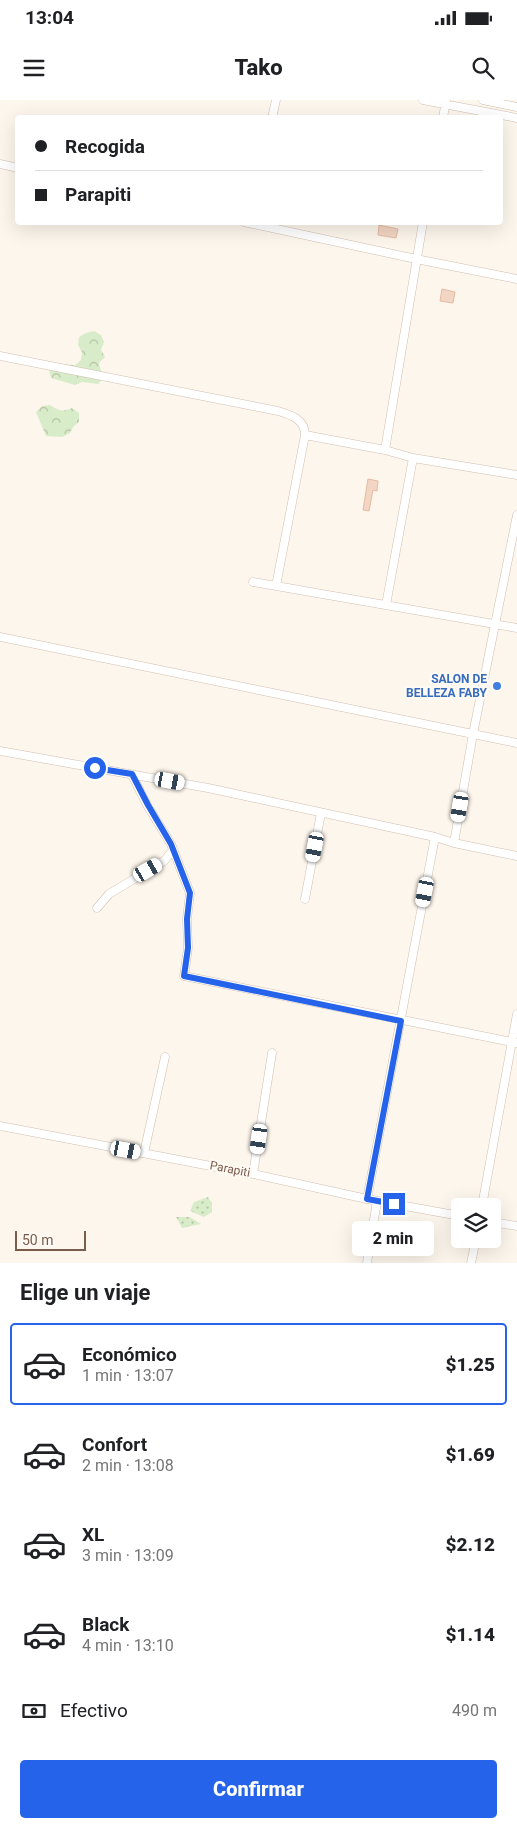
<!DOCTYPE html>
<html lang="es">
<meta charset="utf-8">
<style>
:root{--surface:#fff;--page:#f2f2f2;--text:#202124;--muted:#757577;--line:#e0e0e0;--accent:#2563eb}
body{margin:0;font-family:Roboto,sans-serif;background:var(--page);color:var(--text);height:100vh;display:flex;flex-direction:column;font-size:19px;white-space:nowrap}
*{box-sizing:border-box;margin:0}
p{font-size:16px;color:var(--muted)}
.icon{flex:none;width:28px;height:28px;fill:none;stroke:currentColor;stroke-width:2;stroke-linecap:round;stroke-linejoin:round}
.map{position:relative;height:1163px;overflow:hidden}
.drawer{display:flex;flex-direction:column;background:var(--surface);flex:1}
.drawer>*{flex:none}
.guide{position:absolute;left:15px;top:15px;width:488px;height:110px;border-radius:5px;box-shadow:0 5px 20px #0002;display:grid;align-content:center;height:110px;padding:0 20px;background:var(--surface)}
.tools{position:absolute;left:451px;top:1098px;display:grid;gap:10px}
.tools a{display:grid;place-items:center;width:50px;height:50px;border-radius:5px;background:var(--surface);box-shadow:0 5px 20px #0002;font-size:25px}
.scale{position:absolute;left:15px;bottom:12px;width:71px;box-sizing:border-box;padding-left:5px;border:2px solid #7a5c4d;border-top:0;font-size:14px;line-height:18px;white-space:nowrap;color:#7a5c4d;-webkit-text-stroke:4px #fffaf3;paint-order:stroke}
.end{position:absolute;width:22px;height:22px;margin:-11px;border:6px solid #2563eb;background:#fff;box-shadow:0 0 0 2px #fff}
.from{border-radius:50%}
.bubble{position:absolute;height:35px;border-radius:5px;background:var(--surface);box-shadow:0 5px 20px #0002;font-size:16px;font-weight:800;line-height:35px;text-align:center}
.car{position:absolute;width:15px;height:30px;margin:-15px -8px;border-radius:6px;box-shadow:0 0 4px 1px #0007;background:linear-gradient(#fff 24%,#345 0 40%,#fff 0 76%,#345 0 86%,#fff 0)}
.guide b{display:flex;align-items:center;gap:18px;height:48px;font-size:19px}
.guide b+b{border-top:1px solid var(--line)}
.guide i{width:12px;height:12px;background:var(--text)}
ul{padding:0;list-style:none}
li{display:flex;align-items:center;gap:15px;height:82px;margin:0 10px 8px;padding:0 10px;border:2px solid transparent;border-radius:5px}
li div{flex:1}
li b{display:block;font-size:19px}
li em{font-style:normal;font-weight:800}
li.on{border-color:var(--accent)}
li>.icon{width:45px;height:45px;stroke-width:1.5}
h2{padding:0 20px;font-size:22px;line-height:60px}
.pay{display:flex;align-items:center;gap:12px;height:55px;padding:0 20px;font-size:19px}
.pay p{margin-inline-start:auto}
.cta{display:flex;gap:10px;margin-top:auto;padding:10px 20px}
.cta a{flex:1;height:58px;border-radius:5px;background:var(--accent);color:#fff;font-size:20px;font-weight:800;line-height:58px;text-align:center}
.status{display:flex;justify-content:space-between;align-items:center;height:35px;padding:0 25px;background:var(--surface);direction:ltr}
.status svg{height:14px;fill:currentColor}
header{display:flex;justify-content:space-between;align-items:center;height:65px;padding:0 20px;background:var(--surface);font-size:22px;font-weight:800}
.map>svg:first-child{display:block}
.grass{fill:url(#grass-dots)}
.forest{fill:url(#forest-crowns)}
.building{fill:#f3d5c3;stroke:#e6bba3}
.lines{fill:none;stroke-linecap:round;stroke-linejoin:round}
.street-casing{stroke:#d1beb0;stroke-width:9}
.street{stroke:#fff;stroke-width:8}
.route{stroke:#2563eb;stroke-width:6}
.shop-dot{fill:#3f7fe0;stroke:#fffaf3;stroke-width:2}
.labels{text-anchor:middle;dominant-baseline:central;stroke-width:4.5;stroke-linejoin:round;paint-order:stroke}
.shop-label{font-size:12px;font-weight:bold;fill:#366cbe;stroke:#fffaf3;text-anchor:end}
.street-label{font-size:12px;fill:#7a5c4d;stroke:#fffaf3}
</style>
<div class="status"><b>13:04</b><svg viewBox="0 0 49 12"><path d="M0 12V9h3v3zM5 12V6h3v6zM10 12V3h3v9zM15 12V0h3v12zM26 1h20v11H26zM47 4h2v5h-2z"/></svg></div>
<header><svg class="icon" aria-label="menu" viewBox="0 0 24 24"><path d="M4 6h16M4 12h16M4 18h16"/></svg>Tako<svg class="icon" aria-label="search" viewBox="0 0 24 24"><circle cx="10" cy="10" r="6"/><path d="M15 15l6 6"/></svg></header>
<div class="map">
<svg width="517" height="1163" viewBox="0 0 517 1163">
<defs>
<pattern id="grass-dots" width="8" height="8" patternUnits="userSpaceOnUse" patternTransform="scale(1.25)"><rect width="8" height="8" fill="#d8ecc9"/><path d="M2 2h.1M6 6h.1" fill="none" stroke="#b4c2a5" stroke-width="1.8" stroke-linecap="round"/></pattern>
<pattern id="forest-crowns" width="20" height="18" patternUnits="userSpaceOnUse" patternTransform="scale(1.25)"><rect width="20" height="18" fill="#d8ecc9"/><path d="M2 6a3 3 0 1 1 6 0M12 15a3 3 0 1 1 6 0" fill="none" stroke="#b4c2a5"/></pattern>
</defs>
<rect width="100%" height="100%" fill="#fdf6ec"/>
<path class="grass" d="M208 1097 212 1103V1112L204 1117 190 1111 194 1102Z
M176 1117H190L201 1124 182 1128Z"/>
<path class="forest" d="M94 231 101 235 104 242 101 250 105 257 99 263 103 278 98 284 82 282 75 285 51 278 49 270 55 264 75 265 81 260 82 252 78 245 79 237 86 233Z
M50 305C58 311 63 312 72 308L79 313V322L73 327 70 333 62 337 46 336 36 312 42 306Z"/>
<path class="building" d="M379 125 398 129 396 138 378 135Z
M442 189 455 192 453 203 440 201Z
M368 379 378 381 377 391 373 390 369 411 363 410Z"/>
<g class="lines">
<defs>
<path id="street" d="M423 0 517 18
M483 0 517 7
M272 18 276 0
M443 18 446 0
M0 64 18 68
M244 122 416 159 517 179
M0 256 278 311C291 315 305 319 305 335
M385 350 423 122
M253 482 517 528
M276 486 305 335 385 350 413 358 517 375
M386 505 413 358
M0 537 517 643
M0 651 208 688 435 737
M132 675 147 705 171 744 190 793 187 819 188 848 184 876 517 943
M454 743 517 756
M305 799 321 713
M97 808 109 794 164 761 173 750
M0 1026 253 1074 367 1099 460 1116
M144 1053 165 957
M253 1074 272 953
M367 1099 435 737 454 743 473 634 517 415
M482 1106 517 914
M492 1122 517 1126
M367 1163 377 1101
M471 1163 476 1139"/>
</defs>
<use href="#street" class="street-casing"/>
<use href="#street" class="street"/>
</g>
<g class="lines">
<path class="route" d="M95 668 132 674 148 705 171 744 190 793 187 819 188 848 184 876 401 921 367 1099 394 1104"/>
</g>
<circle class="shop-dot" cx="497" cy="586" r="5"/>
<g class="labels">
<g class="shop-label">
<text x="487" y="579">SALON DE<tspan x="487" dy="14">BELLEZA FABY</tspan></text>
</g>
<g class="street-label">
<text transform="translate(230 1069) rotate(11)">Parapiti</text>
</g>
</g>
</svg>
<div class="tools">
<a><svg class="icon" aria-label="layers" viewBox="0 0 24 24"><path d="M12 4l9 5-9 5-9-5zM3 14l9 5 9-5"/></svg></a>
</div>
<div class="scale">50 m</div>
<i class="end from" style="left:95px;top:668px"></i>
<i class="end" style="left:394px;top:1104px"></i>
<div class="bubble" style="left:352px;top:1121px;width:82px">2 min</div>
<i class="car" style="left:170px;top:681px;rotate:100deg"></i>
<i class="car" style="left:460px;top:707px;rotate:190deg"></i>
<i class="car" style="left:315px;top:747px;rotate:191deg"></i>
<i class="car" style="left:148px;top:770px;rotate:60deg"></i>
<i class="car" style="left:425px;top:792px;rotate:191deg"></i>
<i class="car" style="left:259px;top:1039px;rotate:188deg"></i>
<i class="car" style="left:126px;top:1050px;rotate:101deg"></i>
<div class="guide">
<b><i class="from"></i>Recogida</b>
<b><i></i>Parapiti</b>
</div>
</div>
<section class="drawer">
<h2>Elige un viaje</h2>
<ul>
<li class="on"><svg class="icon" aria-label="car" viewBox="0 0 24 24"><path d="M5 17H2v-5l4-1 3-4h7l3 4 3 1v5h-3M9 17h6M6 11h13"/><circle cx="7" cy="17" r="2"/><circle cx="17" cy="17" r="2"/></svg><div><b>Económico</b><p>1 min · 13:07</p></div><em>$1.25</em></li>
<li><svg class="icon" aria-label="car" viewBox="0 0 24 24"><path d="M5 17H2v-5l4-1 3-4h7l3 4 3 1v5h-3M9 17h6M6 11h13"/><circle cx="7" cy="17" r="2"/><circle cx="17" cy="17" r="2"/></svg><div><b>Confort</b><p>2 min · 13:08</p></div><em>$1.69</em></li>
<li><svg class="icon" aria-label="car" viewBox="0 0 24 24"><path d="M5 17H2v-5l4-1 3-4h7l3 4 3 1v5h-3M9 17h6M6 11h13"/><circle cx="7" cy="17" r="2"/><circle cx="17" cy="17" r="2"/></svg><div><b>XL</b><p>3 min · 13:09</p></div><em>$2.12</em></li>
<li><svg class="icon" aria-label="car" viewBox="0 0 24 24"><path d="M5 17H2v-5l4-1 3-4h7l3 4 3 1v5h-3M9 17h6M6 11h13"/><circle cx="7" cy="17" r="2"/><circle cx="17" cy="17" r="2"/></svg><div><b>Black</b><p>4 min · 13:10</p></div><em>$1.14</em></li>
</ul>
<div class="pay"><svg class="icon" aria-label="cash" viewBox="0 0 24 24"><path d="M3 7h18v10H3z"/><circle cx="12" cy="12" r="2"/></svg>Efectivo<p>490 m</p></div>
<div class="cta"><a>Confirmar</a></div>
</section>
